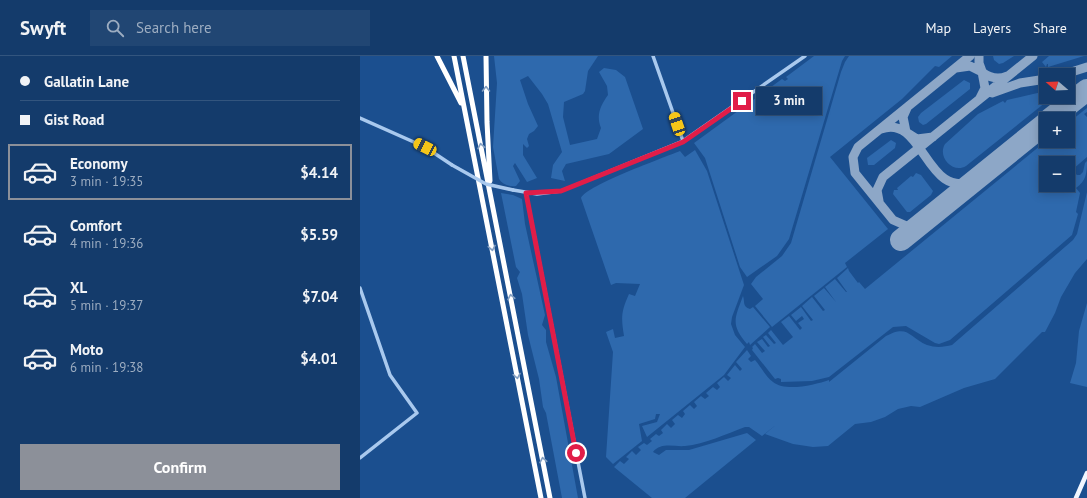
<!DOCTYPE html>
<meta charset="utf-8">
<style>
:root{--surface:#143b6b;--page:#214673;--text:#f1f3f6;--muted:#9dadc1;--line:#33557e;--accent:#8c9099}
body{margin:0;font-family:"PT Sans",sans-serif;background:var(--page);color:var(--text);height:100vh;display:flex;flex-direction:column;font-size:15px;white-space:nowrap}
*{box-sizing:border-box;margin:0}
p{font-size:13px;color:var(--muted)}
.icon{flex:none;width:22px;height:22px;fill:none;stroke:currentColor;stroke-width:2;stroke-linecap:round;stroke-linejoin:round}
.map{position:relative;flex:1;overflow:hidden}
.drawer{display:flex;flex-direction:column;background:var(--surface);width:360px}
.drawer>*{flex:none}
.guide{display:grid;align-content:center;height:88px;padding:0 20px;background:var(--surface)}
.needle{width:26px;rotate:289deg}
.controls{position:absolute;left:679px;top:12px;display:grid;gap:8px}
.controls a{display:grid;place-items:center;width:36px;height:36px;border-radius:0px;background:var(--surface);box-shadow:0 2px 10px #0003,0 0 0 1px var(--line);font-size:20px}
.end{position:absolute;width:18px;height:18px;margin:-9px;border:5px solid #e11d48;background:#fff;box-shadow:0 0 0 2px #fff}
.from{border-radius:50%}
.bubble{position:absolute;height:28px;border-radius:0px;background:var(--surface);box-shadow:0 2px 10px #0003,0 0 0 1px var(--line);font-size:13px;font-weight:800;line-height:28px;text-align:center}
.car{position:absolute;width:12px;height:24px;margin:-12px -6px;border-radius:5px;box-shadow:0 0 3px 1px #0007;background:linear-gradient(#f5c518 24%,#345 0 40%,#f5c518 0 76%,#345 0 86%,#f5c518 0)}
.guide b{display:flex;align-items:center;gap:14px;height:38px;font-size:15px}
.guide b+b{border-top:1px solid var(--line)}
.guide i{width:10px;height:10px;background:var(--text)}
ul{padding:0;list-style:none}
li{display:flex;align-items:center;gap:12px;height:56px;margin:0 8px 6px;padding:0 12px;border:2px solid transparent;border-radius:0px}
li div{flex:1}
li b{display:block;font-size:15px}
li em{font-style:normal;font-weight:800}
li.active{border-color:var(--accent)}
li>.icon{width:36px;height:36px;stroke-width:1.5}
.action{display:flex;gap:8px;margin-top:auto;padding:8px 20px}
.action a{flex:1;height:46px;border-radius:0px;background:var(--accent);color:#fff;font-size:16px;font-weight:800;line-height:46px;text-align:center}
header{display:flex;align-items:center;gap:24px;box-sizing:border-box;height:56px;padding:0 20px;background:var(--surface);border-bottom:1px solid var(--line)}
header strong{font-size:19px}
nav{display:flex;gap:22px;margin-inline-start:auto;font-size:14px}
.search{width:280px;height:36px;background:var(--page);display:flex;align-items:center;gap:10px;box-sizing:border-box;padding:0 14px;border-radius:0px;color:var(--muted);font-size:15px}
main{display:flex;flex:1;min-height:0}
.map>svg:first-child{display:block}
.green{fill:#2e69ad;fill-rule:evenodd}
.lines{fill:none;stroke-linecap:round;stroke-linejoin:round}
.taxiway{stroke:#8da7c7;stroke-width:9}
.runway{stroke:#8da7c7;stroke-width:22}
.minor{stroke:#a9c9ee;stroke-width:3.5}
.major{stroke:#f0f6ff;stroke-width:4.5}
.highway{stroke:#fff;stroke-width:5}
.minor-bridge{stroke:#a9c9ee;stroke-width:3.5}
.oneway{stroke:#829ec1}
.route{stroke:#e11d48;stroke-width:5}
</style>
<header>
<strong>Swyft</strong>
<div class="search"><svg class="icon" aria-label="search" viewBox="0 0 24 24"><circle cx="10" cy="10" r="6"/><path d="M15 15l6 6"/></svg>Search here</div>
<nav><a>Map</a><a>Layers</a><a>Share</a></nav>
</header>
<main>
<section class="drawer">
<div class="guide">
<b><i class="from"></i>Gallatin Lane</b>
<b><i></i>Gist Road</b>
</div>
<ul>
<li class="active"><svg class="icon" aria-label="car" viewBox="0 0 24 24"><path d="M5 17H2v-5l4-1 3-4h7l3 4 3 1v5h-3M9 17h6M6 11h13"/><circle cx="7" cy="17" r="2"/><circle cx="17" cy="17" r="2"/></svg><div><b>Economy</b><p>3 min · 19:35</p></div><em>$4.14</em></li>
<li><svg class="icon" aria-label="car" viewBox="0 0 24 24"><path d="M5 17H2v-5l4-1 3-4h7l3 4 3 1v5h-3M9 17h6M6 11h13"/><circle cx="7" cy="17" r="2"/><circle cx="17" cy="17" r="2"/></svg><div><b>Comfort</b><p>4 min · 19:36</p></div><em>$5.59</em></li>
<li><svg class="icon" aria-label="car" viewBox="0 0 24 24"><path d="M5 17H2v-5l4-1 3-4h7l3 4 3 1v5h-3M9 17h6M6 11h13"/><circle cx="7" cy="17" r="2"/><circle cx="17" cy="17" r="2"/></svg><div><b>XL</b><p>5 min · 19:37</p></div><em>$7.04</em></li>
<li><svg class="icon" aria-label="car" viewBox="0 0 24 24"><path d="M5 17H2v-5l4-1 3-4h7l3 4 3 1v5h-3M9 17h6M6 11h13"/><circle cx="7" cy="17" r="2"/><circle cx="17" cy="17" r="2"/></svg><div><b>Moto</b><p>6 min · 19:38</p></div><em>$4.01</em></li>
</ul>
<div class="action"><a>Confirm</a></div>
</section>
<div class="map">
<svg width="727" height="442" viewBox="0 0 727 442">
<rect width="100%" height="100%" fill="#1b4f8f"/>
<path class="green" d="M134 0H238L228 15 225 35 223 38 204 46 203 61 210 89 237 83 241 72C236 60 240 50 248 39L247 30 239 16 244 12 256 14 265 21 283 73 249 98 206 108 202 115 205 125 191 122 193 109 202 96 188 48 182 38 168 20 160 24 168 48 178 70 174 75 169 78 167 83 169 90 167 92 163 88V99L177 122 167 126 155 107 153 110 160 125 156 130C149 131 142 128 139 123L133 91 137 27Z
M454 0H485L482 5 429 183 417 200 387 221 380 211 345 102 334 87 422 23 425 25 428 23 426 21Z
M489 0H592L579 11 575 10 542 43 470 101 528 173 485 207 487 211 412 271 395 250 403 243 391 228 396 221 422 200 431 187 481 16 485 6Z
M633 0H654L643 7 639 8 634 4Z
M689 0H724L688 11V8H687L686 11 682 6Z
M604 24 610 27V33L566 68 563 69 559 66 558 61 561 57Z
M686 35V41H692L691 42 606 110C593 118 577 101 585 88L618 58 643 45 645 47 647 44Z
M727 52V56L724 58 727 61V101L712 114 717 119H720L723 116 725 107 727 105C727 117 726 125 716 132L720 137 716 156 718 158 712 179 590 284 579 288 575 287 546 270 533 271 469 321 452 325 421 326V323L418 322 415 323 392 294 393 292 392 291 395 288 402 297 405 295 397 286 402 283 408 291 410 290 403 281 406 279 414 288 416 287 408 277 411 274 423 289 433 281 421 266 429 260 440 274 442 272 438 267 444 263 442 260 436 265 431 259 441 251 451 265 453 264 442 250 452 241 463 255 465 254 454 240 464 232 476 246 465 231 475 223 486 236H487L477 222 488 212 489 215 498 227 499 226 505 233 686 85H708V67ZM686 107H708V129H686Z
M531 84 536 87 535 92 514 109H508L507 102Z
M335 94 347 115 384 229 372 261 371 268 375 279 385 291 364 319 287 381 282 370 297 366 300 358H296L295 363 279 368 282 385 253 408 246 401 253 296 246 276 253 273 255 282 264 280C261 261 261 256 269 238L275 240 280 228 256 227 251 229 221 142C227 129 303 102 320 95L325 101Z
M556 117 561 119 573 135 571 139 550 156H547L533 138 534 134H538L537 132 551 120 553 121Z
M727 136V203L715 217 701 241 695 257 685 276H682L635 323 604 332 560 351 551 350 538 353 525 361 511 366 495 368 468 390 453 391 433 388 405 378 417 368 402 380 389 371H385C366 378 345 388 325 390 314 391 301 386 293 396L299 399 306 394H329L387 377 396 384 325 442H292L254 411 260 405 264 408 269 403 266 401 272 395 276 399 281 394 278 391 284 387 287 389 292 385 290 383 296 378 299 380 303 377 301 374 307 368 311 372 315 368 312 364 318 359 322 362 325 358 323 355 330 349 334 353 337 350 334 346 341 340 345 343 349 340 346 337 353 331 357 334 360 331 357 327 364 321 368 325 371 322 367 319 375 309 380 315 382 313 376 306 387 294 391 300 388 303 391 306 395 304C401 311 406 321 413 326 425 336 455 329 469 324V326L526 280C548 268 549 281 567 289 576 292 584 291 592 289L713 184 717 178Z
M141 137 153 139 162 143 165 168 185 259 182 269 186 274V286L196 321 218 442H202L186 357 183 351 179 323 168 279 162 238 157 222 160 216 156 211Z
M383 240C385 245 382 251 390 253L393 251 410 271 390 289 389 286 387 288C370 268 375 262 383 240Z
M727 247V331L710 327 716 307 719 275Z"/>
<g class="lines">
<path class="taxiway" d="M619 0V7L623 18
M596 12 610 10 622 16 625 32 620 42
M622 16C630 22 638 24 647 20
M702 19 727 11
M632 37 660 27 686 23
M547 52 543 61 546 76 557 83 573 81
M521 73C564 57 566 147 615 124
M519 145 517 134 523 121 673 0
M561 167 549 171 533 164 495 117 493 101 498 91 610 0"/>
<path class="runway" d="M690 63 727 34
M541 184 686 67"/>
<path class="minor" d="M293 0 323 85
M0 62 65 91 92 109
M153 134 177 138 201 135 323 85 445 0
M166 137 225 442
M0 232 30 319 57 357 0 402"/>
<path class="major" d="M716 442 727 417"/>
<path class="highway" d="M77 0 101 47
M94 0 181 442
M103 0 190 442
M126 0 127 66 130 125"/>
<path class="minor-bridge" d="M92 109 126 128 153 134"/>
</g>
<defs><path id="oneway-chevron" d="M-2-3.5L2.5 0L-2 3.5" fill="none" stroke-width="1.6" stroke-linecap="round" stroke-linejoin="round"/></defs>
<g class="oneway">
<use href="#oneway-chevron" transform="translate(126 33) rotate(-90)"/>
<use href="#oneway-chevron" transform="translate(121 90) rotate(-101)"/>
<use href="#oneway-chevron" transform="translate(132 192) rotate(79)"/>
<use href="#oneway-chevron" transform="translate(151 241) rotate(-101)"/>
<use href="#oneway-chevron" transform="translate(157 320) rotate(79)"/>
<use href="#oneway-chevron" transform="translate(183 404) rotate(-101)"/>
</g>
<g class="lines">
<path class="route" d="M216 397 166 137 201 135 323 86 382 45"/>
</g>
</svg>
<div class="controls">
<a><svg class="needle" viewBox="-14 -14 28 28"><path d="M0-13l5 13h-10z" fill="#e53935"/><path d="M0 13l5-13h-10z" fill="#9dadc1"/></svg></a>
<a>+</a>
<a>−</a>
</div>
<i class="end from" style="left:216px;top:397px"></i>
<i class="end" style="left:382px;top:45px"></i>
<div class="bubble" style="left:396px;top:31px;width:66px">3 min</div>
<i class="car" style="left:317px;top:68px;rotate:341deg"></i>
<i class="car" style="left:65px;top:91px;rotate:297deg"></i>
</div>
</main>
